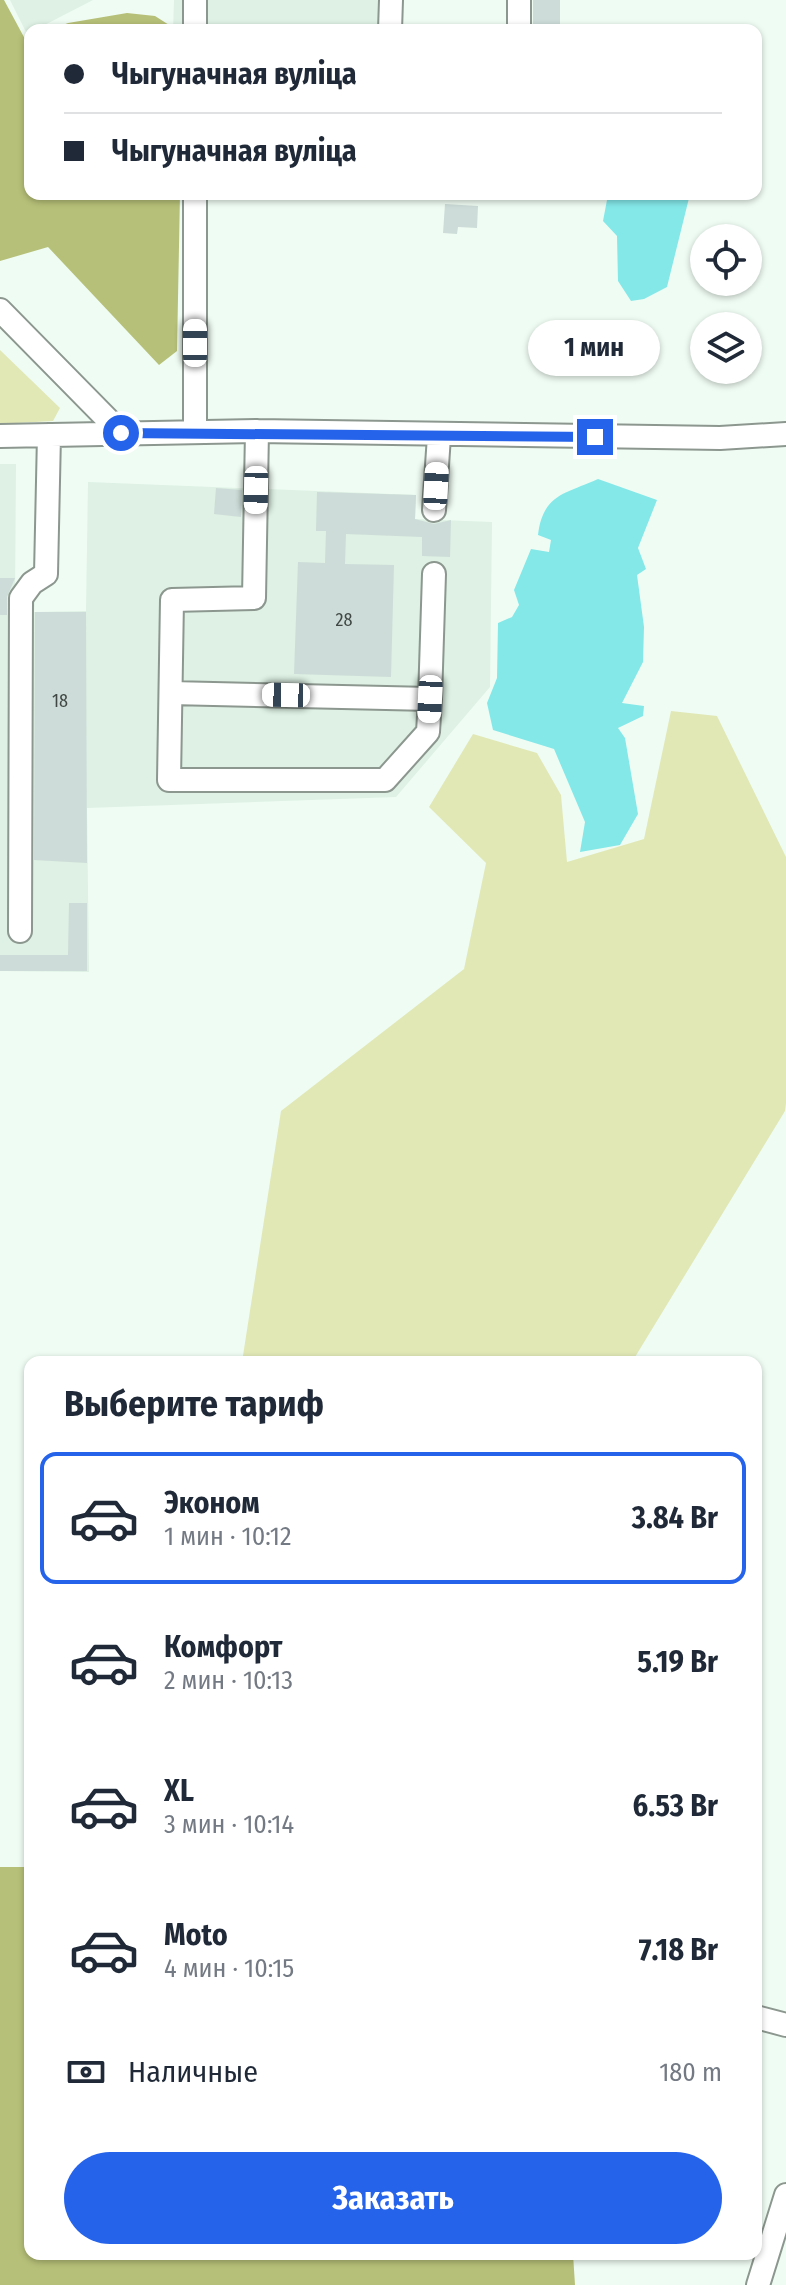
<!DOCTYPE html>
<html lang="ru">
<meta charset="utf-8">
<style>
:root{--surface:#fff;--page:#f6f6f7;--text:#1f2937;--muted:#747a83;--line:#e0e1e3;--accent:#2563eb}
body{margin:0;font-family:"Fira Sans Condensed",sans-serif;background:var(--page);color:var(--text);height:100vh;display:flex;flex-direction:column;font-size:30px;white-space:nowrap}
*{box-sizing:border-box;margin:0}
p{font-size:26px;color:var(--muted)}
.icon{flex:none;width:44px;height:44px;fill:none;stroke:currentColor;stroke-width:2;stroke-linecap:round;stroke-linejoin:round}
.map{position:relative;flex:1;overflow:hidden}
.sheet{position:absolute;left:24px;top:1356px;width:738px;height:904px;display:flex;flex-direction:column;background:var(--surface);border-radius:16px;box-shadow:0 2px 6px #0004}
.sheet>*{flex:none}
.guide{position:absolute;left:24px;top:24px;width:738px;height:176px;border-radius:16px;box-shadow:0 2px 6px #0004;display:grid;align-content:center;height:176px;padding:0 40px;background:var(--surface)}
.controls{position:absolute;left:690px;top:224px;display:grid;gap:16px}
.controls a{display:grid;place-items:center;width:72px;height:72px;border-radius:50%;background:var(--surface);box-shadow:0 2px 6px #0004;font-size:40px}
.end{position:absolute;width:36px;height:36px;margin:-18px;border:10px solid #2563eb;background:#fff;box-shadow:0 0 0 4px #fff}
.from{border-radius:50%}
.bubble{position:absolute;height:56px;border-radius:28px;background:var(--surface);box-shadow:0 2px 6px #0004;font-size:26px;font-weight:700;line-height:56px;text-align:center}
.car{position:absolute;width:24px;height:48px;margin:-24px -12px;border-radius:10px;box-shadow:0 0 6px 2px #0007;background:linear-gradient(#fff 24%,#345 0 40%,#fff 0 76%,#345 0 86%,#fff 0)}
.guide b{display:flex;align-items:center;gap:28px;height:76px;font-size:30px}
.guide b+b{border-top:2px solid var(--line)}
.guide i{width:20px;height:20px;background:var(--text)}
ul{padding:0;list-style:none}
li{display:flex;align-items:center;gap:24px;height:132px;margin:0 16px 12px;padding:0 24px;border:4px solid transparent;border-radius:16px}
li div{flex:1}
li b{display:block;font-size:30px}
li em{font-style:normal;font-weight:700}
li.selected{border-color:var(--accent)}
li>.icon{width:72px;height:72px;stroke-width:1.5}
h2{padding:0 40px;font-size:36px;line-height:96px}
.pay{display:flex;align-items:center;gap:20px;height:88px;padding:0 40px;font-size:30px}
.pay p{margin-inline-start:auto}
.button{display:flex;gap:16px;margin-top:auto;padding:16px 40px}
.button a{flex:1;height:92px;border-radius:48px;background:var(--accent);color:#fff;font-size:32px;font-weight:700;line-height:92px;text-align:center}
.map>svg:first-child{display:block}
.built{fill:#def1e4}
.green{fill:#e1e8b6}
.forest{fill:#b7c078}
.water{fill:#84e8e9}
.building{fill:#cddcd8}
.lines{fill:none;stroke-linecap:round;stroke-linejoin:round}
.minor-casing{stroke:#8c978f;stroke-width:26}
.minor{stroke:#fff;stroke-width:22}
.route{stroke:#2563eb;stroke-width:10}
.labels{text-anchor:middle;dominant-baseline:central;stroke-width:6;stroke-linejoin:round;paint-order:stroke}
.number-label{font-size:18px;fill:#404744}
</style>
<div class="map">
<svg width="786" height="2285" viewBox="0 0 786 2285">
<rect width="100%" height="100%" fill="#effcf3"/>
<path class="built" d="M10 0H93L27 34Z
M174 0H380L379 30H173Z
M0 464H16L15 597H35L34 612 86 611 88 482 416 495 415 519 492 522 490 687 396 797 87 808 89 972 0 971Z"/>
<path class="green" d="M0 350 60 408 53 421 0 424Z
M671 711 717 716 786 857V1103L785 1111 632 1362H242L281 1111 464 969 486 863 429 807 473 734 537 753 561 795 567 862 644 839Z"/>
<path class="forest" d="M0 0H4L25 39 30 38V194H180L177 351 159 365 48 247 0 261Z
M127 13 155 16 177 30H50L68 23Z
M0 1867H30V2254H573L575 2285H0Z"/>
<path class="water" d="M618 194H690L667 287 644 299 631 301 618 281 617 236 603 221 607 200Z
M598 479 657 500 638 548 646 569 637 575 644 627 643 662 622 703 644 706 643 716 618 728 625 738 638 814 620 845 580 852 585 822 554 749 493 730 487 703 497 678 498 623 512 617 519 605 514 590 531 549 549 552 551 540 538 535C543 494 565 494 598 479Z"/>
<path class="building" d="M533 0H560V30H533Z
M445 204 478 206 477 228 458 227 457 234 443 233Z
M216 488 242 490 241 517 214 514Z
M317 492 416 495 415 519 434 524 451 520 450 557 422 556V537L346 534 345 564 394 565 391 677 294 674 298 562 325 563 326 531H316Z
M0 578H15L7 597V615H0Z
M35 612H86L87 863 34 860Z
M69 903H87V971H0V955H68Z"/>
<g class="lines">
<defs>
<path id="minor" d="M195 0V30
M390 30 391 0
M519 30V0
M195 194V432
M0 310 121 433
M0 436 257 431 720 438 786 434
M434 510 439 436
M171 693 430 699 428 732 385 780H169L172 600 254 598 257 431
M430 699 434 574
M20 931 21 598 32 583 46 574 49 435
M756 2017 786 2025
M758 2285 786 2195"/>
</defs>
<use href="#minor" class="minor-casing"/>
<use href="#minor" class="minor"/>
</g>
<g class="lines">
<path class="route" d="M121 433 595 437"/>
</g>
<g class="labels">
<g class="number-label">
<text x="344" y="620">28</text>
<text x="60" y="701">18</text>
</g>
</g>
</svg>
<div class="controls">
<a><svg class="icon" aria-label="locate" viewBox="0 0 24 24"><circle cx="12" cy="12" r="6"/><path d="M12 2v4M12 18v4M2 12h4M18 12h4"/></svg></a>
<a><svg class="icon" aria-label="layers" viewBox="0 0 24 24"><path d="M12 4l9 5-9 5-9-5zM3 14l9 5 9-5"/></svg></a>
</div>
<i class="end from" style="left:121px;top:433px"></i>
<i class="end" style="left:595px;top:437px"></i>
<div class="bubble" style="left:528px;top:320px;width:132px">1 мин</div>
<i class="car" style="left:195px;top:343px;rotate:0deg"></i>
<i class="car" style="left:436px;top:486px;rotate:3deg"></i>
<i class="car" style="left:256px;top:490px;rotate:181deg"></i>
<i class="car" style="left:286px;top:695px;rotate:271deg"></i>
<i class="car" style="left:430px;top:699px;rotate:183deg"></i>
<div class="guide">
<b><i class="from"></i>Чыгуначная вуліца</b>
<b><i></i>Чыгуначная вуліца</b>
</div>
<section class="sheet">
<h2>Выберите тариф</h2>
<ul>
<li class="selected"><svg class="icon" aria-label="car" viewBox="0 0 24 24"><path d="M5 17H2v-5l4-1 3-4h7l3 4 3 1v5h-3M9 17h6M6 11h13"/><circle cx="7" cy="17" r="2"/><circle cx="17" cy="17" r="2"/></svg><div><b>Эконом</b><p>1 мин · 10:12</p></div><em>3.84 Br</em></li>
<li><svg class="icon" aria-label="car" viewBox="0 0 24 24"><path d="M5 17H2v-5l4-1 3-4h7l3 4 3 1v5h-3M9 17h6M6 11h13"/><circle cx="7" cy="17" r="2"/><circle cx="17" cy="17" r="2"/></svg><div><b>Комфорт</b><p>2 мин · 10:13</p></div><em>5.19 Br</em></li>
<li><svg class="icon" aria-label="car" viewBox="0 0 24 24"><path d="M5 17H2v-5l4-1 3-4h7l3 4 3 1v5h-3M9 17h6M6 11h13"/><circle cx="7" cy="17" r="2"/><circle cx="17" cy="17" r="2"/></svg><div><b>XL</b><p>3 мин · 10:14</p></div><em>6.53 Br</em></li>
<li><svg class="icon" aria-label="car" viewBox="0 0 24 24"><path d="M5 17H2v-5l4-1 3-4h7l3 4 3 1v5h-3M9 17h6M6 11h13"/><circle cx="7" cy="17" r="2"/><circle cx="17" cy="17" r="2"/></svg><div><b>Moto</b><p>4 мин · 10:15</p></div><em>7.18 Br</em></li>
</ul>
<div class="pay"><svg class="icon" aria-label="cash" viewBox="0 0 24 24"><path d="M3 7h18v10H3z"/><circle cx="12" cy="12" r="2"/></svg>Наличные<p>180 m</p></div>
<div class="button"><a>Заказать</a></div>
</section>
</div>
